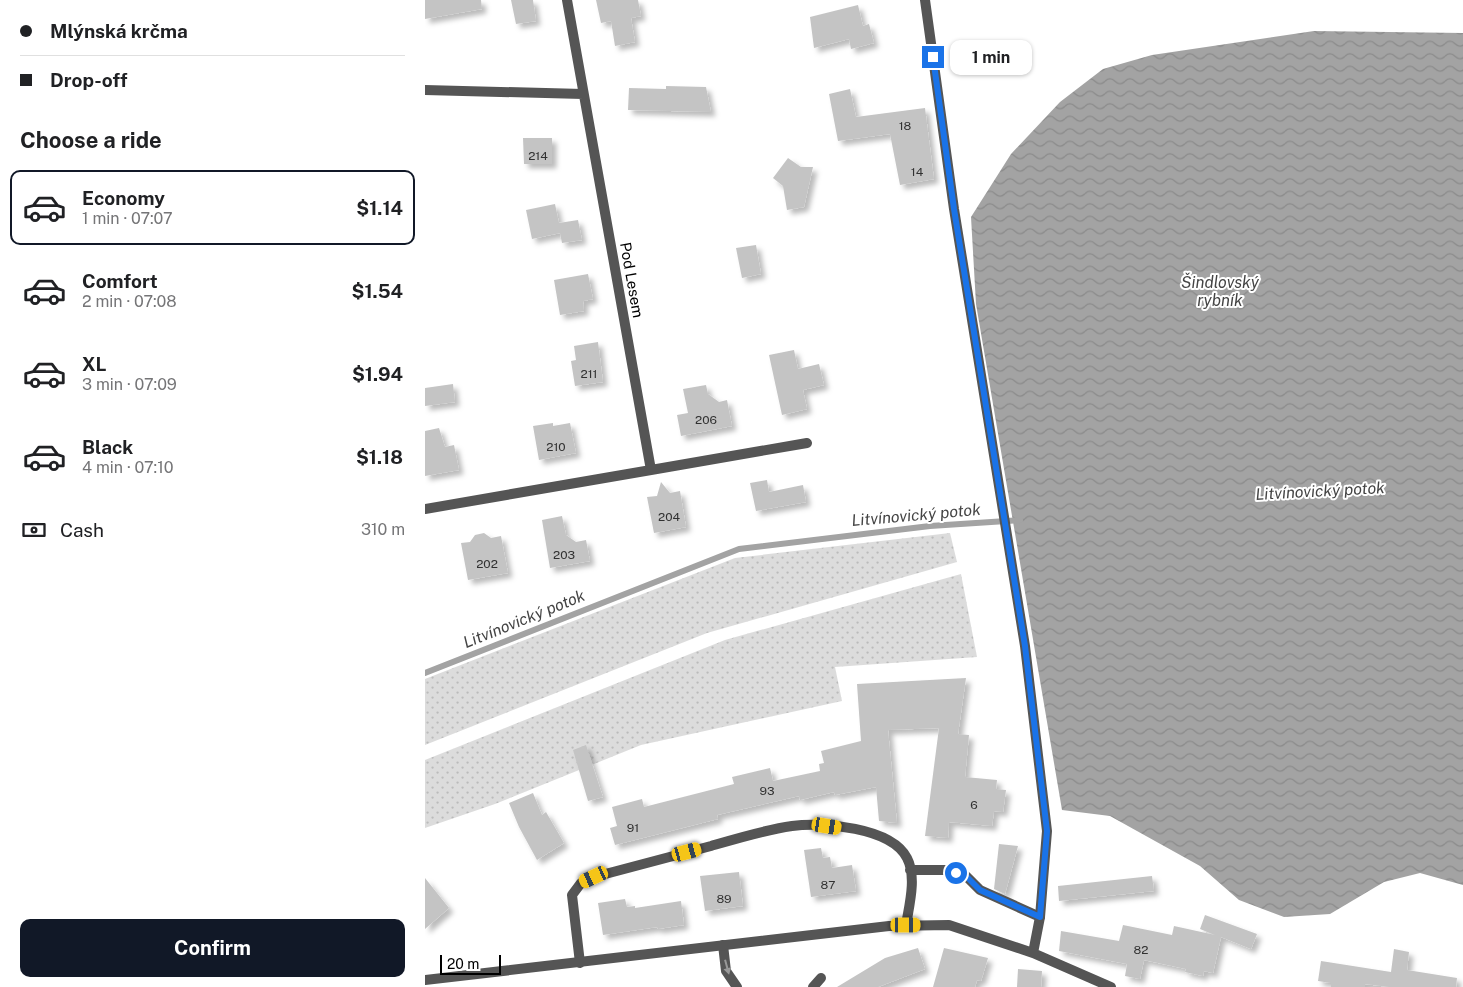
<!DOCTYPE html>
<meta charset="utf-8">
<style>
:root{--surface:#fff;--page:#f6f6f6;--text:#202124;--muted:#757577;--line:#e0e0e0;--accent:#111827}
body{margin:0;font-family:"Public Sans",sans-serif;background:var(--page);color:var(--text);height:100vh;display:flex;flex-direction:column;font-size:19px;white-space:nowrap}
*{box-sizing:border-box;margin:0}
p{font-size:16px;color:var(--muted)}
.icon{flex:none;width:28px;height:28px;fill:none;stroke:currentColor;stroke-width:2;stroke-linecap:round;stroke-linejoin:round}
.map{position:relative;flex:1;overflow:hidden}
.side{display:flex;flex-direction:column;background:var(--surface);width:425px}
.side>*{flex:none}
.top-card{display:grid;align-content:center;height:110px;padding:0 20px;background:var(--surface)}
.scale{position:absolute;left:15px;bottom:12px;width:61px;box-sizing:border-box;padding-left:5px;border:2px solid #000;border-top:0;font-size:14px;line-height:18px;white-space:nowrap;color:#000;-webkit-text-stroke:4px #fff;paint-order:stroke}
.end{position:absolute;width:22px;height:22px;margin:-11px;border:6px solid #1a73e8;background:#fff;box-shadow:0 0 0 2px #fff}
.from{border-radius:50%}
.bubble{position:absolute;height:35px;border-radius:10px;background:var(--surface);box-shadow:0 1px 4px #0004;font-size:16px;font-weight:700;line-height:35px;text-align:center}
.car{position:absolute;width:15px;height:30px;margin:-15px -8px;border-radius:6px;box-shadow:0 0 4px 1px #0007;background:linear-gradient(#f5c518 24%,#345 0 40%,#f5c518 0 76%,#345 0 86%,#f5c518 0)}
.top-card b{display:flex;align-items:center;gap:18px;height:48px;font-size:19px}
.top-card b+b{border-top:1px solid var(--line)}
.top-card i{width:12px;height:12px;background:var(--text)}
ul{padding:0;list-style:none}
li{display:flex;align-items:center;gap:15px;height:75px;margin:0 10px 8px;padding:0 10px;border:2px solid transparent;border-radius:10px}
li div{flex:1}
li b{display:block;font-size:19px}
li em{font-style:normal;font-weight:700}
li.current{border-color:var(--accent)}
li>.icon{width:45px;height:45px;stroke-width:1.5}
h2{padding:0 20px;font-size:22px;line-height:60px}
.pay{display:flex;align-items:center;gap:12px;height:55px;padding:0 20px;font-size:19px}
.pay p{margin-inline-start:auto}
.button{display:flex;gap:10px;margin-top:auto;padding:10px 20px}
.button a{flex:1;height:58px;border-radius:10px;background:var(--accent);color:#fff;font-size:20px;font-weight:700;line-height:58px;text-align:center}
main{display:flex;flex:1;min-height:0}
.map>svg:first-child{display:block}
.grass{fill:url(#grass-dots)}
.water{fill:url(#water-waves)}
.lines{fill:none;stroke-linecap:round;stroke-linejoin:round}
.stream{stroke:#a3a3a3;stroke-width:6}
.building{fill:#c4c4c4;filter:url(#shadow)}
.minor{stroke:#555;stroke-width:10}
.tertiary{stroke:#555;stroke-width:10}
.oneway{fill:#999}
.route{stroke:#1a73e8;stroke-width:6}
.labels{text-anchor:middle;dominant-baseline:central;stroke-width:4;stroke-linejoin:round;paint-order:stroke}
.number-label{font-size:12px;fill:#313131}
.street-label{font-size:15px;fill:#000;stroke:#fff}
.water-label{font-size:16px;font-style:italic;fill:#444;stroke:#fff}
</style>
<main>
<section class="side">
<div class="top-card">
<b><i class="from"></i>Mlýnská krčma</b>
<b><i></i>Drop-off</b>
</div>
<h2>Choose a ride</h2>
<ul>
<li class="current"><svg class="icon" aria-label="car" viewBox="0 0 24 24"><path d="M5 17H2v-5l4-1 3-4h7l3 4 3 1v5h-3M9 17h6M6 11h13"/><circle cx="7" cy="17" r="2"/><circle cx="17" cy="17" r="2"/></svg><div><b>Economy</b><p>1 min · 07:07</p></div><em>$1.14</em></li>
<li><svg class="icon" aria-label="car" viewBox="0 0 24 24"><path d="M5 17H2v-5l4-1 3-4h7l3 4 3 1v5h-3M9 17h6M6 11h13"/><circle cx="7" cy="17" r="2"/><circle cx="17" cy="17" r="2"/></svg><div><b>Comfort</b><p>2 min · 07:08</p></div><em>$1.54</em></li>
<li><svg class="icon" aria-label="car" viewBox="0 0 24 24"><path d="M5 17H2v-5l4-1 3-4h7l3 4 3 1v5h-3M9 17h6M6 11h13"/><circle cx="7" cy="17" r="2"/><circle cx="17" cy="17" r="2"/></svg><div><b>XL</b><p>3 min · 07:09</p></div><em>$1.94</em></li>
<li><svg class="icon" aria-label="car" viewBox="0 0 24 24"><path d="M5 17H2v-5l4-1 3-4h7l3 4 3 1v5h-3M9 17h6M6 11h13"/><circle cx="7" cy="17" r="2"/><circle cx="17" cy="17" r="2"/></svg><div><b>Black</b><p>4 min · 07:10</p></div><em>$1.18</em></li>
</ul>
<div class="pay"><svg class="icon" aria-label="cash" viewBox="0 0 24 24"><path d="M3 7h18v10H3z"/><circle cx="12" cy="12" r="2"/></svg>Cash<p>310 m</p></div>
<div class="button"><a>Confirm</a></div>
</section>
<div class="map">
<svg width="1038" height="987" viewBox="0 0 1038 987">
<defs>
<pattern id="grass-dots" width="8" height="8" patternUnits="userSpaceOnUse" patternTransform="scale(1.25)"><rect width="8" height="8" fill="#dcdcdc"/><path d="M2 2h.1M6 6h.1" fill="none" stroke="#bbb" stroke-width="1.8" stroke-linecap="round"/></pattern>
<pattern id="water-waves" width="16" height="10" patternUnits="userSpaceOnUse" patternTransform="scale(1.25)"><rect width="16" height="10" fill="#a3a3a3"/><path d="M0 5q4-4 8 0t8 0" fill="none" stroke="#8b8b8b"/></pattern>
<filter id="shadow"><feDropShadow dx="4.5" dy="4.5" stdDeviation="2.5" flood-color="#0004"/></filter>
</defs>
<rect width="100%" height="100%" fill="#fff"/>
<path class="grass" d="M525 533 532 562 282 633 0 745V679L310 558Z
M536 574 552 657 410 667 417 701 216 745 70 804 0 828V760L300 640Z"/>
<path class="water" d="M889 31 1038 33V885L995 873 959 882 905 914 859 917 814 900 775 866 685 816 637 810 551 304 546 217 586 154 635 102 678 69 727 55Z"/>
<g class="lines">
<path class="stream" d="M0 673 314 549 505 526 595 520"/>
</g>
<path class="building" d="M0 0H56L57 9 0 19Z
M86 0H108L111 21 91 24Z
M171 0H213L216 16 206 18 210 42 190 46 186 21 176 23Z
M433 5 438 26 444 24 449 43 426 49 424 39 389 48 385 17Z
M241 86 281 87 286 112 203 110 204 88 241 89Z
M425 89 431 117 500 108 509 179 475 185 465 134 413 141 404 94Z
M98 138H127V164H99Z
M363 158 376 167H388L379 207 362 210 358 186 348 178Z
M130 204 134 223 153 220 157 240 137 243 135 233 107 239 101 210Z
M331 245 336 274 317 278 311 248Z
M163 274 168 299 158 301 159 311 135 315 129 280Z
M173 342 178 382 150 386 146 361 151 360 149 346Z
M369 350 373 369 394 364 399 385 378 390 382 409 357 415 344 355Z
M28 384 30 402 0 406V388Z
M281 385 283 394 294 402 302 400 307 426 256 436 252 415 263 413 258 389Z
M128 423V426L145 423 151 453 114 460 108 426Z
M14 428 20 447 29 445 34 470 0 476V431Z
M342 480 344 492 378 485 381 502 331 511 325 483Z
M236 482 245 493 255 491 261 527 229 533 222 497 232 496Z
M137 516 141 535 151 542 161 540 165 561 125 568 117 520Z
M59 533 66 538 76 536 83 573 43 580 36 543 45 542 50 535Z
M541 678 533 734 544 735 540 777 572 780 571 789 581 790 578 812 569 811 567 826 524 822 523 838 500 836 514 728 463 730 472 823 454 821 451 787 410 795 409 792 375 800 374 796 292 815 293 819 190 845 185 828 192 826 187 807 217 799 219 807 309 784 307 777 345 768 348 781 395 771 394 764 399 763 396 751 436 741 432 684Z
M161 745 178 797 163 801 148 750Z
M108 793 117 815 121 812 139 843 112 860 94 827 84 803Z
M574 844 593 846 580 894 569 889Z
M396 848 398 858 405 857 407 868 427 865 431 891 386 897 379 850Z
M314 872 318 906 280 911 275 876Z
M727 876 729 891 634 901 633 886Z
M0 878 24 908 0 929Z
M200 899 202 907 210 906V908L256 901 259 925 233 929 232 927 178 935 173 903Z
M780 915 832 934 826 949 796 937 788 973 779 971 778 976 760 972 761 969 719 960 715 979 700 976 702 964 634 951 636 931 694 941 698 925 747 935 749 926 790 935 775 929Z
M493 948 500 969 453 987H412L460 958Z
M519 948 563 958 556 981 552 980 550 987H508Z
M969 949 984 952 982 970 1032 978 1031 987H964L940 984V987H906V983L893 981 896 961 966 972Z
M593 969 617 971 616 987H592Z"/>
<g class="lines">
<path class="minor" d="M0 90 158 94
M226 470 382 443
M0 509 226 470 142 0
M485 870H521L541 876 555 890 615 917
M298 945 301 971 312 987
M155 963 147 895 156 883 169 877C208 867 247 856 286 846 313 838 339 830 367 826 398 822 466 827 482 858 492 877 484 906 481 925
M388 987 396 978"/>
<path class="tertiary" d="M500 0 529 209 600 646 622 831 615 917 608 953
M0 980 464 926 524 925 608 953 686 987"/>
</g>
<defs><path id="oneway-solid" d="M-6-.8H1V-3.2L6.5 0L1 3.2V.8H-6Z" transform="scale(1.25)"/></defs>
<use class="oneway" href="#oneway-solid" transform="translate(302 967) rotate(75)"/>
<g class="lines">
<path class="route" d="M508 57 529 209 600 646 622 831 615 917 555 890 541 876 531 873"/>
</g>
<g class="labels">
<g class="number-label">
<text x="480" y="126">18</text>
<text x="113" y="156">214</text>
<text x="492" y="172">14</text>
<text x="164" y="374">211</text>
<text x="281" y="420">206</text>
<text x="131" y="447">210</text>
<text x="244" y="517">204</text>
<text x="139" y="555">203</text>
<text x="62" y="564">202</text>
<text x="342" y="791">93</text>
<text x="549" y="805">6</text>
<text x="208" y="828">91</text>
<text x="403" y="885">87</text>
<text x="299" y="899">89</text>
<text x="716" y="950">82</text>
</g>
<g class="street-label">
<text transform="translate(207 280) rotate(80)">Pod Lesem</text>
</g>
<g class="water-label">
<text x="795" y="282">Šindlovský<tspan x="795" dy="18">rybník</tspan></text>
<text transform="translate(895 491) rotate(-3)">Litvínovický potok</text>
<text transform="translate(491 515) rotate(-5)">Litvínovický potok</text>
<text transform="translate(99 619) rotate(-22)">Litvínovický potok</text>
</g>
</g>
</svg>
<div class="scale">20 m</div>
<i class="end from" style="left:531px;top:873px"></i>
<i class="end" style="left:508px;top:57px"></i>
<div class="bubble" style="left:525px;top:40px;width:82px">1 min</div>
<i class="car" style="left:402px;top:826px;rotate:99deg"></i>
<i class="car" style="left:262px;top:852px;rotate:75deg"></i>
<i class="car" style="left:169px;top:877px;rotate:245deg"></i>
<i class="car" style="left:481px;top:925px;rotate:90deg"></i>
</div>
</main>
